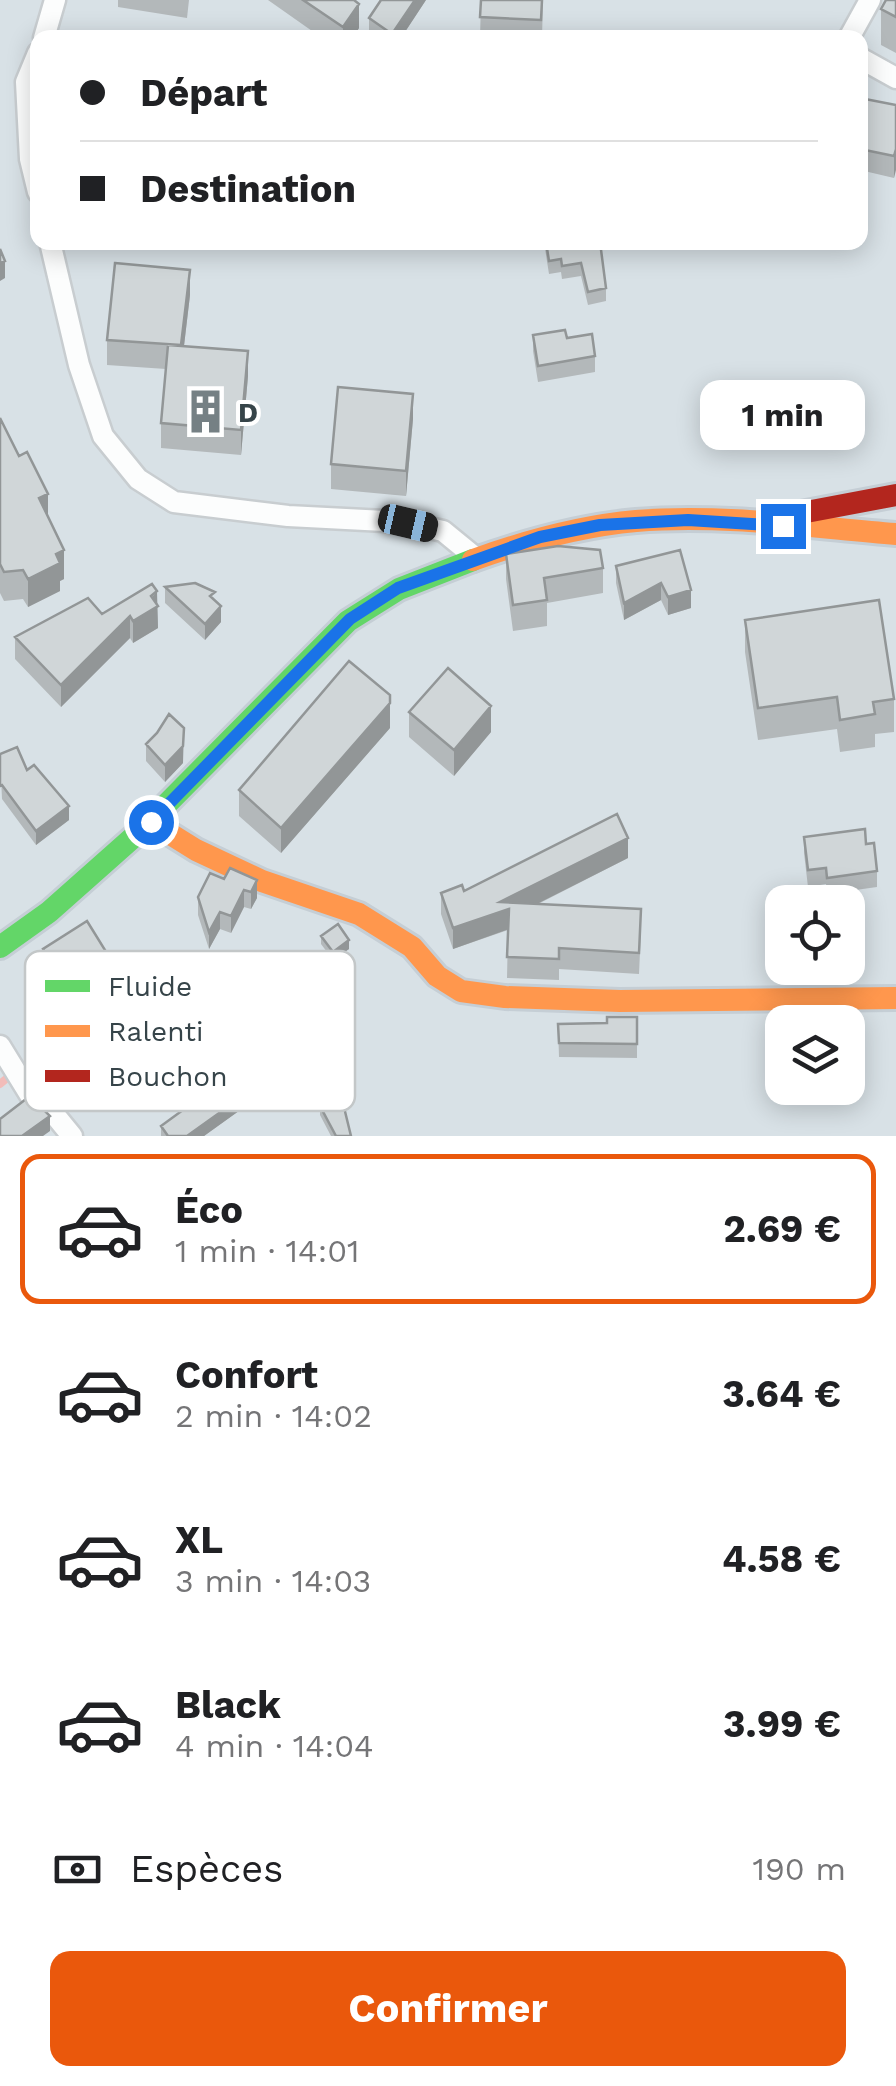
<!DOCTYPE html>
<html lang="fr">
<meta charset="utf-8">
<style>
:root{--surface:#fff;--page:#f6f6f6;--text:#202124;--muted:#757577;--line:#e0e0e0;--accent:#ea580c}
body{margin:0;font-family:"Work Sans",sans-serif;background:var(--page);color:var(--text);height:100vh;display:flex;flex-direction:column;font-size:38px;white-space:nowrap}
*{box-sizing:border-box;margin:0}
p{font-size:32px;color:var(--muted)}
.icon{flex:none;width:55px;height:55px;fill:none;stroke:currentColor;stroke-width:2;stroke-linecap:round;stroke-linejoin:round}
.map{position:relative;height:1136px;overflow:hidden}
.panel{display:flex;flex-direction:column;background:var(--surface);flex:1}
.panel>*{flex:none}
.banner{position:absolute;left:30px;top:30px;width:838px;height:220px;border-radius:20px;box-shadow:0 5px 25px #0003;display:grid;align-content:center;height:220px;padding:0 50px;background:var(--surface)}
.fabs{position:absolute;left:765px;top:885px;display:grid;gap:20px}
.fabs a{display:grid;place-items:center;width:100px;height:100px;border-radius:20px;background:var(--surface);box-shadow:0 5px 25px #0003;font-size:50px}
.end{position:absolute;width:45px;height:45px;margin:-22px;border:12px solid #1a73e8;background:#fff;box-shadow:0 0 0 5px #fff}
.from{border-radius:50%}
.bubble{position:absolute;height:70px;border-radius:20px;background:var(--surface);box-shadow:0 5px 25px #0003;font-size:32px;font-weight:700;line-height:70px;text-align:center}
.car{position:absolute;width:30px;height:60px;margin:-30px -15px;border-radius:12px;box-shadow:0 0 8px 2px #0007;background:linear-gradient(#222 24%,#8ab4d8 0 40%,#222 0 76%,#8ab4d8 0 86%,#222 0)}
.banner b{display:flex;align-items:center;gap:35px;height:95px;font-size:38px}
.banner b+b{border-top:2px solid var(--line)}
.banner i{width:25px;height:25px;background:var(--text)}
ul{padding:18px 0 0;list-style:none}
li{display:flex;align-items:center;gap:30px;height:150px;margin:0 20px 15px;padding:0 30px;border:5px solid transparent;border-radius:20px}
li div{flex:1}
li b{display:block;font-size:38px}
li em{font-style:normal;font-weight:700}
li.active{border-color:var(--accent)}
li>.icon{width:90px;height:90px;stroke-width:1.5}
.pay{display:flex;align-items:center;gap:25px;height:110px;padding:0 50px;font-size:38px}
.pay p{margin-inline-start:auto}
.primary-button{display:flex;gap:20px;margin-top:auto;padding:20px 50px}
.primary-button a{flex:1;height:115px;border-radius:20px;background:var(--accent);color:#fff;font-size:40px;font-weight:700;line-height:115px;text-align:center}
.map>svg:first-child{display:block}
.residential{fill:#d8e1e6;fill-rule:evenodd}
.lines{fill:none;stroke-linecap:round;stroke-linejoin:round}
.stream{stroke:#f2bcb9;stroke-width:8}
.street-casing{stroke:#c8cdd0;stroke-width:25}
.fast-casing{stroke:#c5ced5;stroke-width:28}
.slow-casing{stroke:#c5ced5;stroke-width:28}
.jam-casing{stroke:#c5ced5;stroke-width:28}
.street{stroke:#fcfdfd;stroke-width:20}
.fast{stroke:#63d668;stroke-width:22}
.slow{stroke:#ff974d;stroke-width:22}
.jam{stroke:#b3261e;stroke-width:22}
.wall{fill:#b3b8ba}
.shaded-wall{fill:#929697}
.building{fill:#d0d6d8;stroke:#929697;stroke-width:2.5}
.route{stroke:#1a73e8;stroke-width:12}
.labels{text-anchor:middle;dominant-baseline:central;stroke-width:8;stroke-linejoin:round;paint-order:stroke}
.poi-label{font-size:28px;font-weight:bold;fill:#364449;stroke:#fff;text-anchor:start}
.key{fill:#fff;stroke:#c3c7c8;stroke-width:2.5}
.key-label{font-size:28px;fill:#364449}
</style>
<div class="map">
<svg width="896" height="1136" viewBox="0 0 896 1136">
<rect width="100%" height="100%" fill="#ebeff2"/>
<path class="residential" d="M0 0H896V1136H0ZM38 38H860V242H38ZM782 902H848V968H782ZM782 1022H848V1088H782Z"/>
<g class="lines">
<path class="stream" d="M0 1084 6 1079"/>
<defs>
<path id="street" d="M44 38 55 0
M849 38 870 0
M38 53 26 82 30 159 38 192
M860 58 896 78
M50 242 79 365 103 436 138 479 174 502 288 516 404 522
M407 523 443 531 476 558
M0 1046 30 1095 45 1103 72 1136"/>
<path id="fast" d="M0 947 49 912 138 833 348 621 399 589 473 560"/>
<path id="slow" d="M473 560C526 541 580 526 636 521 723 514 810 527 896 534
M151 822 196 850 262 881 359 914 412 947 437 976 461 991 505 997 620 1001 896 998"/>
<path id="jam" d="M785 516 896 495"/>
</defs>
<use href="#street" class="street-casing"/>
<use href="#fast" class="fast-casing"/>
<use href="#slow" class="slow-casing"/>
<use href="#jam" class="jam-casing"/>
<use href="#street" class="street"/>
<use href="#fast" class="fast"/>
<use href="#slow" class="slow"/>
<use href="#jam" class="jam"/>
</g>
<path class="wall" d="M118 0H189L187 18 118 7Z
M268 0H354L359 28 353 38H322Z
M426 0 401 38H372L369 36V18Z
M481 0H543L542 38H480Z
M896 0V53L881 45V9Z
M860 98 896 105 894 178 860 170Z
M544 242H600L606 288V301L588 305 581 276 562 279 561 272 549 274Z
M190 295 184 346 248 376 241 455 161 448V423L166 369 107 365V340Z
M533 335 567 338 595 356V372L538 382 533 351Z
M0 418 48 516 64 579 60 581V591L28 607 23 599 4 601 0 593Z
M413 419 406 496 331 489V464Z
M680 550 691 608 668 615 661 600 624 620 616 583V566Z
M506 554 603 568V593L547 603V626L513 631 506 579Z
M165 587 215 600 221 622 205 640 165 603Z
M157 604 158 628 133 643 130 638 61 707 15 659V637L102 614Z
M745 620 894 699V732L875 734V747L840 752 837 729 758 740 745 652Z
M409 712 491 732 454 776 409 737Z
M390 728 281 853 239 816V790Z
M146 744 183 763 165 782 146 761Z
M0 754 27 770 69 820 36 845 2 799Z
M804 837 866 844 877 871V887L827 894 826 884 808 887 804 853Z
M628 858 538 904 641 929 639 974 559 969V980L507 978 508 930 453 949 441 914V893L464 891Z
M230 868 257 898 251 909 244 907 231 933 220 929 209 949 198 915V897L224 879Z
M321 936 349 949 333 960 321 944Z
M43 949 105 968 60 996 43 966Z
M637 1017V1058L559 1057 558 1024 607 1023Z
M302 1027 349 1047 316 1069 302 1044Z
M190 1095 243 1108 204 1136H161V1126L190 1106Z
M320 1106 351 1136H331L320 1115Z"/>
<path class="shaded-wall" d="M415 0H426L401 38H392V34Z
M359 4V28L353 38H343V27Z
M896 149V170L894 178V156Z
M5 261V278L0 281V263Z
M190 270V295L181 371V345Z
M248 351V376L241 455V430Z
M413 394V419L406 496V471Z
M48 494V522L39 498Z
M64 550V579L60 581V591L28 607V579L56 554Z
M661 583V600L624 620V603Z
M691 590V608L668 615V597Z
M157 591 158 628 133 643V621Z
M221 606V622L205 640V624Z
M130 616V638L61 707V685Z
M390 703V728L281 853V828Z
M491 706V732L454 776V750Z
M184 728 183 763 165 782V765Z
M69 806V820L36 845V831Z
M628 838V858L509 918V929L453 949V928L500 902Z
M257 880V898L251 909V892Z
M244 890V907L231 933V916Z
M220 912V929L209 949V932Z
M349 940V949L333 960V952Z
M105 950V968L60 996V978Z
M349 1029V1047L316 1069V1051Z
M243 1096V1108L204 1136H187Z
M50 1116V1131L43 1136H22Z"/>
<path class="building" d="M303 0H354L359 4 343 27Z
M381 0H415L392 34 369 18Z
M481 0H542L541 20 480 17Z
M886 0H896V17L881 9Z
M860 98 896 105V149L894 156 860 149Z
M546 242H600L606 288 588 292 581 263 562 266 561 259 549 261Z
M0 249 5 261 0 263Z
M115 263 190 270 181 345 107 340Z
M565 330 567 338 592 334 595 356 538 366 533 335Z
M168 345 248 351 241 430 161 423Z
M338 387 413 394 406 471 331 464Z
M0 418 19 456 27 452 48 494 39 498 64 550 56 554 60 563 28 579 23 570 4 572 0 564Z
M558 546 600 550 603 568 544 578 547 600 513 605 506 554Z
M680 550 691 590 668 597 661 583 624 603 616 566Z
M195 583 215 592 210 596 221 606 205 624 165 587Z
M152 584 157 591 151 596 158 606 133 621 130 616 61 685 15 637 88 598 102 614Z
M879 600 894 699 873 702 875 714 840 720 837 697 758 708 745 620Z
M349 661 390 695V703L281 828 239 790Z
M448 668 491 706 454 750 409 712Z
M169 714 184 728 183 746 165 765 146 744 157 733Z
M17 747 27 770 34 765 69 806 36 831 2 785 0 786V754Z
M617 814 628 838 500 902 641 909 639 953 559 948V959L507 957 509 909 453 928 441 893 462 885 464 891Z
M865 829 866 844 874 843 877 871 827 878 826 868 808 870 804 837Z
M230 868 257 880 251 892 244 890 231 916 220 912 209 932 198 897 210 873 224 879Z
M87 921 105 950 60 978 43 949Z
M338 924 349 940 333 952 321 936Z
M607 1017H637V1044L559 1043 558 1024 607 1023Z
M227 1071 243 1096 187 1136H168L161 1126 194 1102 190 1095Z
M341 1095 351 1136H336L320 1106Z
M30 1096 50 1116 22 1136H0V1119Z"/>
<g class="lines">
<path class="route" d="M151 822 350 619 398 588 540 537 600 525 688 520 783 526"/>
</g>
<defs>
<symbol id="building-bare" viewBox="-9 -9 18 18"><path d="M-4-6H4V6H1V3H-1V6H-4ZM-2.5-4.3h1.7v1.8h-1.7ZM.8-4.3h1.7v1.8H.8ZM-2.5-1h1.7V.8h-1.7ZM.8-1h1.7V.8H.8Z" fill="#758084" stroke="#fff" stroke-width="2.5" paint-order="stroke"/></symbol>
</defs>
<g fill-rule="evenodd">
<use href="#building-bare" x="174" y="380" width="63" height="63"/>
</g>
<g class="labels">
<g class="poi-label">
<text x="238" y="412">D</text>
</g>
</g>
<rect x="25" y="951" width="330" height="160" rx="15" class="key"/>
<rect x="45" y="980" width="45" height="12" fill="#63d668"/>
<rect x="45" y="1025" width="45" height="12" fill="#ff974d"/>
<rect x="45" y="1070" width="45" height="12" fill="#b3261e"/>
<g class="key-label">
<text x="108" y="996">Fluide</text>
<text x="108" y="1041">Ralenti</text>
<text x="108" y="1086">Bouchon</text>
</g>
</svg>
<div class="fabs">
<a><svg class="icon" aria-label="locate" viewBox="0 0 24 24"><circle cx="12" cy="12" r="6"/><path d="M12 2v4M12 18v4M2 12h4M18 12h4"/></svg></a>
<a><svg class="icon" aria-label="layers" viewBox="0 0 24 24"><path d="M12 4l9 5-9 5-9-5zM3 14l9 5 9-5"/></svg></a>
</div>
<i class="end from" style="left:151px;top:822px"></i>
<i class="end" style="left:783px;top:526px"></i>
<div class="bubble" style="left:700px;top:380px;width:165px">1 min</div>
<i class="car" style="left:408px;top:523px;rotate:103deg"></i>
<div class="banner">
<b><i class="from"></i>Départ</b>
<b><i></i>Destination</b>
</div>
</div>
<section class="panel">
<ul>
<li class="active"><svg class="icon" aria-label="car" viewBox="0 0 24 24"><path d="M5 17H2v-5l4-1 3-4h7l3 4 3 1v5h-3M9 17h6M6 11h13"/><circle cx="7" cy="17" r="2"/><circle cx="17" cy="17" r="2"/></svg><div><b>Éco</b><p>1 min · 14:01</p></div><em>2.69 €</em></li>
<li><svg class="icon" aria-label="car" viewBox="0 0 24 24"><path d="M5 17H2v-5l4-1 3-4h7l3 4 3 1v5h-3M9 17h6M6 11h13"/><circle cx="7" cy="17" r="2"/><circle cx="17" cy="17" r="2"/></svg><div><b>Confort</b><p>2 min · 14:02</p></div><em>3.64 €</em></li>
<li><svg class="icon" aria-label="car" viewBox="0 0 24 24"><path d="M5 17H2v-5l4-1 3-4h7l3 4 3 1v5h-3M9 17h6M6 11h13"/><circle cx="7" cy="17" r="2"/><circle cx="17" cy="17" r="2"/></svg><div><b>XL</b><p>3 min · 14:03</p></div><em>4.58 €</em></li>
<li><svg class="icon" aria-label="car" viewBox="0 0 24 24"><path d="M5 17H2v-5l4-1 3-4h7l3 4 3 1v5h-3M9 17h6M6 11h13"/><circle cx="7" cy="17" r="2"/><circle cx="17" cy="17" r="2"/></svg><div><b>Black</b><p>4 min · 14:04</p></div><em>3.99 €</em></li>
</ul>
<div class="pay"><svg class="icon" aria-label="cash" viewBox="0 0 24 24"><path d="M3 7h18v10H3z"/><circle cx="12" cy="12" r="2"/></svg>Espèces<p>190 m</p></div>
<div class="primary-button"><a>Confirmer</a></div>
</section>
